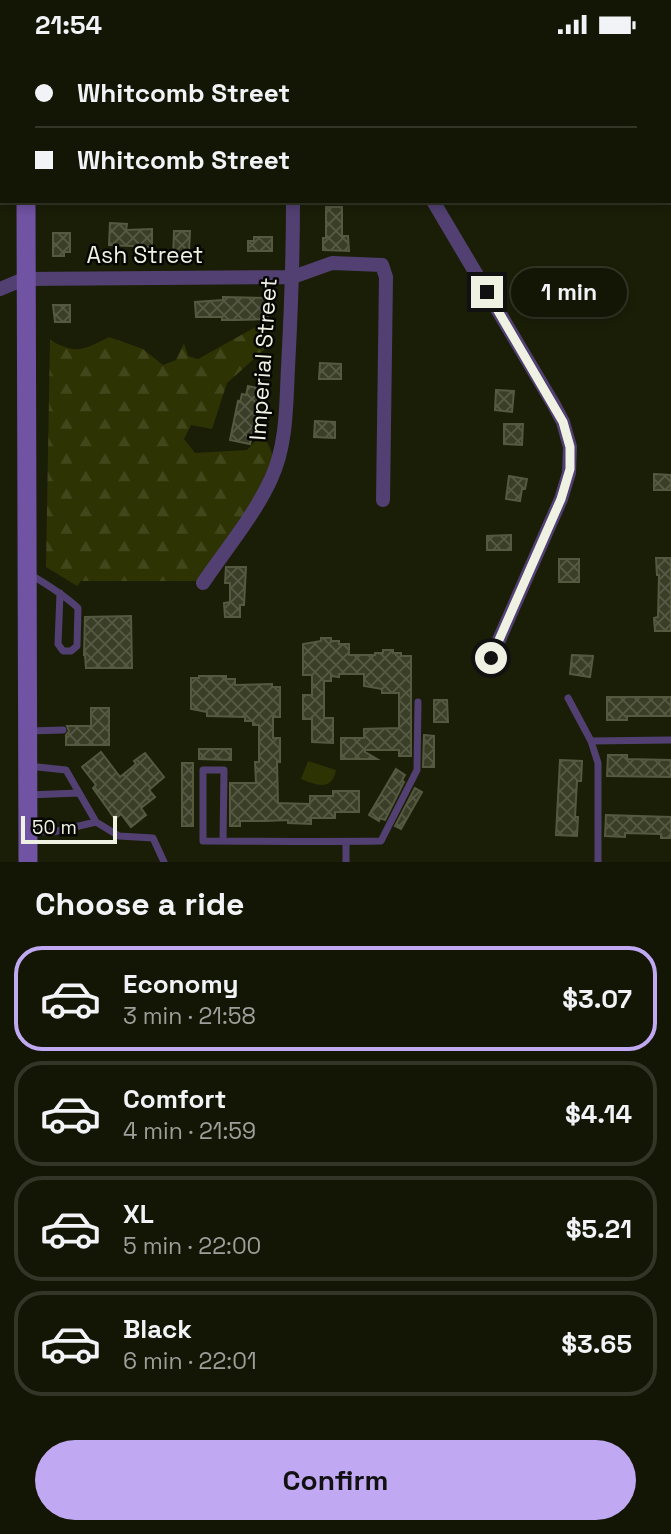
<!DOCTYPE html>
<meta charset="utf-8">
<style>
:root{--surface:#141605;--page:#1d1f0f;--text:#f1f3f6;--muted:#9d9f9a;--line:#333527;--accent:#c1a8f3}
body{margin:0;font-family:"Space Grotesk",sans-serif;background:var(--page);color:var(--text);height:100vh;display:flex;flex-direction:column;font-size:26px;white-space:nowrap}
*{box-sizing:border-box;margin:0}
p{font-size:23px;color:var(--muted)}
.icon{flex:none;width:38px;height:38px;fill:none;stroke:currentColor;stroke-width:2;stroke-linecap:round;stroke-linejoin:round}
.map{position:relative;height:813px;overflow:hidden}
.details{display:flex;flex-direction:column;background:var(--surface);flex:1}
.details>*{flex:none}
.hud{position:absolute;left:0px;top:0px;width:672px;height:154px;box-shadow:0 4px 10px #0003,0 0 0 2px var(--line);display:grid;align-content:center;height:154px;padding:0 35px;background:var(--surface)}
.scale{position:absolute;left:21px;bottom:18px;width:96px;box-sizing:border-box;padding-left:7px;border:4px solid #eff2e3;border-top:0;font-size:19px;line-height:24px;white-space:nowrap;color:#eff2e3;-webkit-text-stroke:5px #060702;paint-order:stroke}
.end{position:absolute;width:32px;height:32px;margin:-16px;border:9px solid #eff2e3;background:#111;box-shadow:0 0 0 4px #111}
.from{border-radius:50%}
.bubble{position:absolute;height:49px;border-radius:24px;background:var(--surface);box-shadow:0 4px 10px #0003,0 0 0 2px var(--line);font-size:23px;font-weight:800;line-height:49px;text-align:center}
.hud b{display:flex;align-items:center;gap:24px;height:66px;font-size:26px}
.hud b+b{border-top:2px solid var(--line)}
.hud i{width:18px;height:18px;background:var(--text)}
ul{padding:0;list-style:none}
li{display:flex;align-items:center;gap:21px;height:105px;margin:0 14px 10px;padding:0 21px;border:4px solid var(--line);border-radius:28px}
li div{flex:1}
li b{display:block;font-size:26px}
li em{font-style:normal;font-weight:800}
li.on{border-color:var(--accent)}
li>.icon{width:63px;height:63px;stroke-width:1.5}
h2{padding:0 35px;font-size:32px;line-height:84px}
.primary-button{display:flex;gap:14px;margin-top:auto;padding:14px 35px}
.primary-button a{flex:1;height:80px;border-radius:42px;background:var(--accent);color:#111;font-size:28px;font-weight:800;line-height:80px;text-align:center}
.status{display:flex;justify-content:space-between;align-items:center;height:49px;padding:0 35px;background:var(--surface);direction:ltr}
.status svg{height:19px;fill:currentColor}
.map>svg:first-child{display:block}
.forest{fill:url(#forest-firs)}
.park{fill:#2d3303}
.building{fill:url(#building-cross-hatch);stroke:#545940;stroke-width:2}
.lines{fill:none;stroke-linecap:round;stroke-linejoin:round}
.lane{stroke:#524072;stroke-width:7}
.street{stroke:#524072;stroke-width:14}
.secondary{stroke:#7053a2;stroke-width:19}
.route{stroke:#eff2e3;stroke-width:9}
.labels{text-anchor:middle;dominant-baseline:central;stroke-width:5;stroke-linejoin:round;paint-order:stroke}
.street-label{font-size:23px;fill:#eff2e3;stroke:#060702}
</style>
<div class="status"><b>21:54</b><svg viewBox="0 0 49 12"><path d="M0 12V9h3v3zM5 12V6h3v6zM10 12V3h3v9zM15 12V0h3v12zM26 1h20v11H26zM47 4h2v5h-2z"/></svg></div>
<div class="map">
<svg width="671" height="813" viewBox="0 0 671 813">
<defs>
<pattern id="forest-firs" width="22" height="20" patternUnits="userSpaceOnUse" patternTransform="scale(1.75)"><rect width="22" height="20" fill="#2d3303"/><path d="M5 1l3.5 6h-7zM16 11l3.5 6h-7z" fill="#42471b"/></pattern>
<pattern id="building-cross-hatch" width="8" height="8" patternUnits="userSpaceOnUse" patternTransform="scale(1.75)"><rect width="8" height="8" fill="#3a3e26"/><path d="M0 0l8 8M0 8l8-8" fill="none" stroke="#575a45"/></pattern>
</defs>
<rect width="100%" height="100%" fill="#1a1e07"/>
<path class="forest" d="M259 276 270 280 275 291 227 334 212 380 191 376 184 390 195 404 247 401 262 385C265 390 271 399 272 405 275 433 215 507 198 532H81L77 537 46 518 50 291C77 306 83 301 109 288L143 300 163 316 176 311 184 294 188 307 198 310Z"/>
<path class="park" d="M308 712 336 721C332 743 316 736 301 730Z"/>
<path class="building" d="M326 158H342V187H348L349 202 323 201V189H326Z
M110 174 127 175 126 181 152 180V198L109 196Z
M174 182H190L189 202H183V211H173Z
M53 184H70V203H64V207H53Z
M254 188H272V202H248V192H254Z
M223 248 267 249 268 270 236 271H222V268H196L195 253 223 251Z
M53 256H70V273H55Z
M320 314 341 315V330H319Z
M248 337 262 340 250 395 230 391 238 352 240 353 242 345 246 346Z
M496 341 514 342 512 363 495 361Z
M315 372 335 373V389L314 388Z
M504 375H523L522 396 504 395Z
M654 425 671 426V441H654Z
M509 427 527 430 525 440H522L520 452 506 450Z
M511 486V501H487V487Z
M656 509H670L671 512V582H655L654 569 658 568 659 526H657Z
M559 510H579V533H559Z
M226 518H246L244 556H240V568H225L224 554 230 553V534H225Z
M131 567 132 619H86L85 606H84L85 568Z
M321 589H331V592H339V595H349V606H375V604H383V601H393V604H401V607H411V707H399V701H365V703L377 710H341V689H364V680L399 679V644H382V640L364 637V625H339V628L331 627V632H324V669H333V694L312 693V670H303V646H312V626H303V595L321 592Z
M572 606 593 607 590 628 570 625Z
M199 627H226V630H235V636L272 635V638H280V668H273V689H280V713H277L278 754 310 755V747H333V742H359V763H335V769H311V775L288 774V771L265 772H240V777H230V734H256L255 713H259V676H253V672H245V668L207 667V663L191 660V629H199Z
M607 648H671V667H627V671H607Z
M434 651H447L448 673H434Z
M91 659H109V696H66V686L69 682 67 677H91Z
M424 686 434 687V718H423Z
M199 700H231V711L199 710Z
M101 703 120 728 136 715 134 712 145 704 164 728 149 741 155 748 141 759 146 766 131 778 121 765 115 770 93 739 96 736 82 718Z
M608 706H627V710L671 711V728L607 727Z
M560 711 582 712 581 732H577L575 768H578L577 787 556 786Z
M182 714H193V777H182Z
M396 720 405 726 402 731 404 733 385 771 380 769 379 772 369 766Z
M415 739 422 743 401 780 395 777Z
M606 766 671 768V789H661V785L625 784V788L605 787Z"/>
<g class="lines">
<path class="lane" d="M31 526C48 536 64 546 78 559L77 597 71 602H63L58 595 60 544
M568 649 591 692 598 714V813
M29 682 63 681
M591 692 671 691
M28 717 66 721 96 773 119 787 153 789 164 813
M28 746 79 744
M28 782 53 783 96 773
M223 792 224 721H203V792C262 792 321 793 381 792L417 721 418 653
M346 813V793"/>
<path class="street" d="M219 2V0
M413 2V0
M610 2V0
M670 47 671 48
M0 48H2
M433 152 554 356 563 373 570 398 569 424 561 450 491 609
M0 240 24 230 293 228 332 214 382 216 386 228 383 451
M203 534C226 500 254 467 271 430 287 396 286 356 288 319 291 263 293 208 293 152"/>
<path class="secondary" d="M27 0V2
M26 152 28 813"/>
</g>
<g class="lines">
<path class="route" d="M487 243 563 373 570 398V420L561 450 491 609"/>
</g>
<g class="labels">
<g class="street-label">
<text x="145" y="206">Ash Street</text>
<text transform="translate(263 310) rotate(-86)">Imperial Street</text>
</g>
</g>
</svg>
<div class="scale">50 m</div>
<i class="end from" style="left:491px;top:609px"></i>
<i class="end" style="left:487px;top:243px"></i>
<div class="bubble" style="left:511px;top:219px;width:116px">1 min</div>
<div class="hud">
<b><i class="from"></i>Whitcomb Street</b>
<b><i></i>Whitcomb Street</b>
</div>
</div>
<section class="details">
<h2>Choose a ride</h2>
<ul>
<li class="on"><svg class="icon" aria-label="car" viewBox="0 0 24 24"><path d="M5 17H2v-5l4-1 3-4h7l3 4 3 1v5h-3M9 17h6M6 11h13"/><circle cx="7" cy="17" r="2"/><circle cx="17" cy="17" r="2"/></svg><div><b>Economy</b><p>3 min · 21:58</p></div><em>$3.07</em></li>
<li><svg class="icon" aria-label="car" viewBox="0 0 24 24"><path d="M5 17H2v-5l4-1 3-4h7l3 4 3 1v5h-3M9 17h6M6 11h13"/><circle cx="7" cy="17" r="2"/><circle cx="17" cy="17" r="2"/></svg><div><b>Comfort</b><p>4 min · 21:59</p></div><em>$4.14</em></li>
<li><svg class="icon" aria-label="car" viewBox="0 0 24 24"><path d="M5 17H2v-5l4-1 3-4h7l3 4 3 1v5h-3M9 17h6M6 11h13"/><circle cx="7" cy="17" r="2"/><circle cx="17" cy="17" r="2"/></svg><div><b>XL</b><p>5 min · 22:00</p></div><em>$5.21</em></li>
<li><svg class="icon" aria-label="car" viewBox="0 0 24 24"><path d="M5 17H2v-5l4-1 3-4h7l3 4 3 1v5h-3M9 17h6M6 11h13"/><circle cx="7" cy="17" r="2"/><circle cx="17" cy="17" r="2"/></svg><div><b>Black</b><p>6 min · 22:01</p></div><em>$3.65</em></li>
</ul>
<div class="primary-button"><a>Confirm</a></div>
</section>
